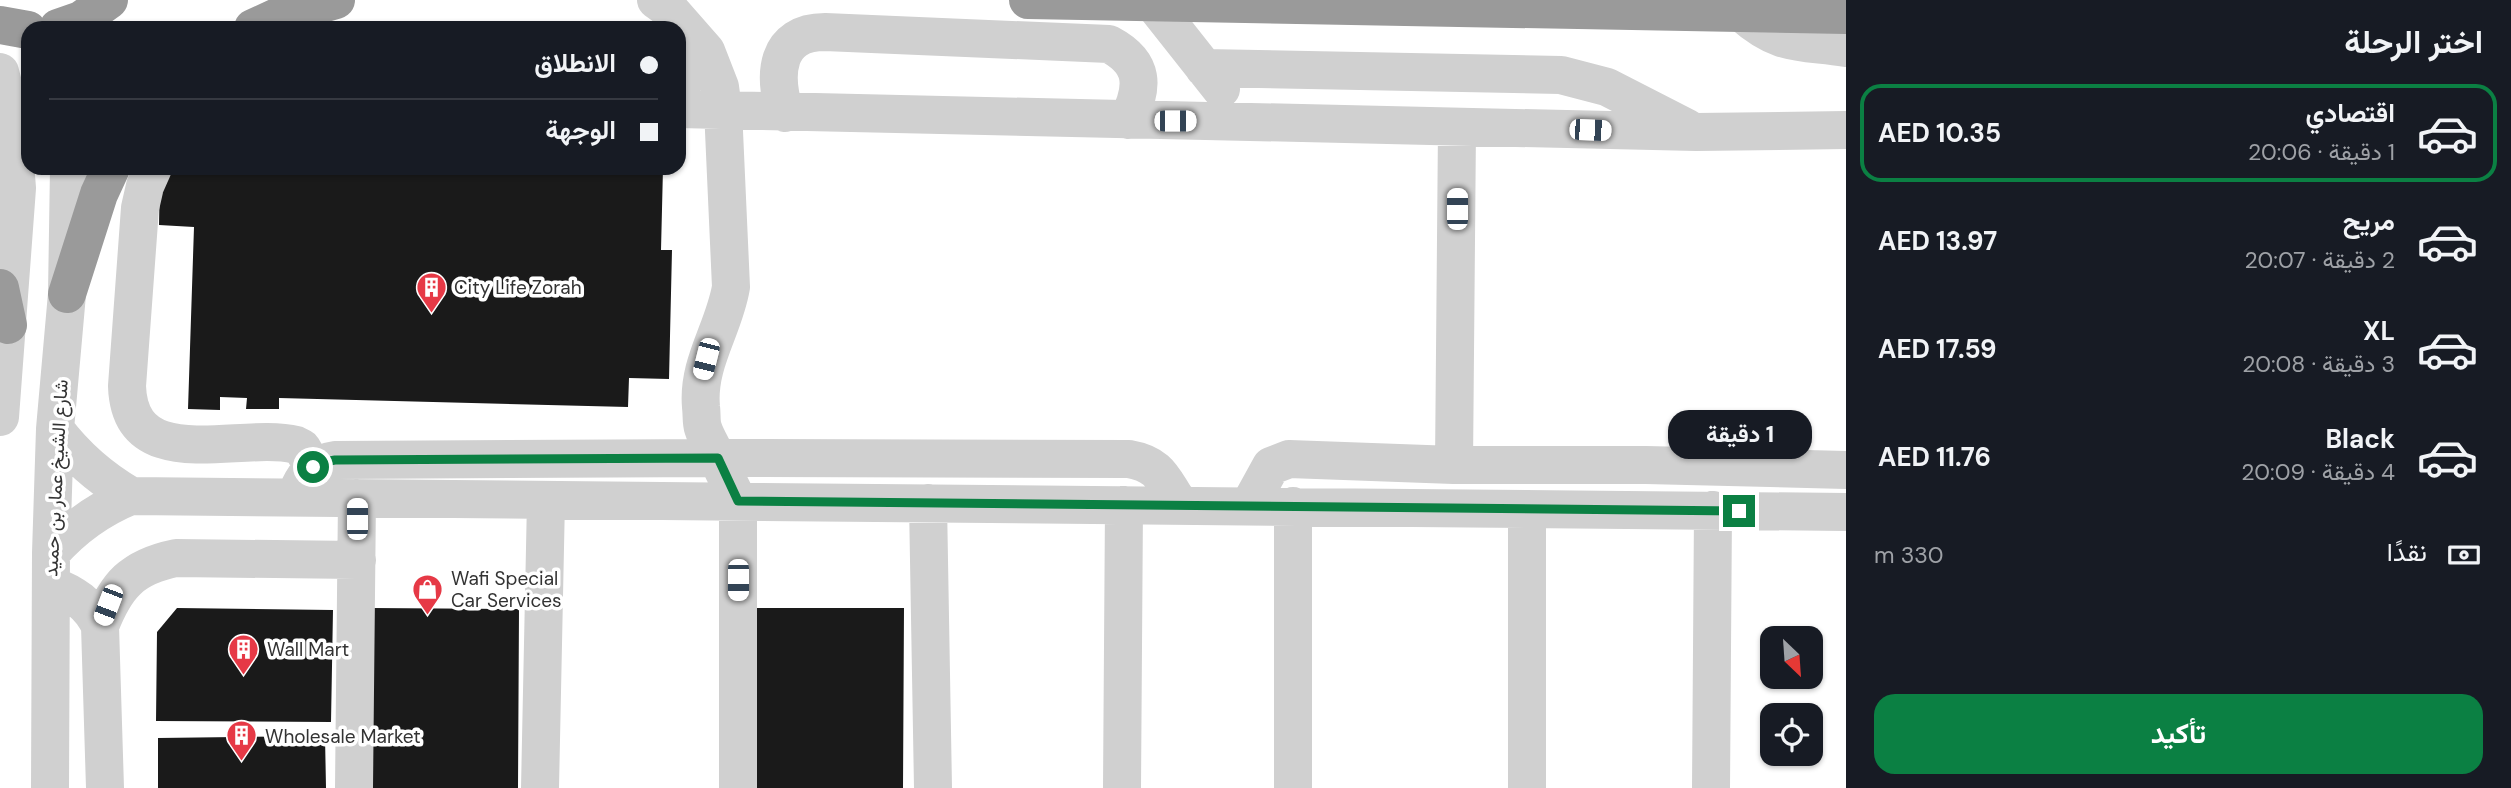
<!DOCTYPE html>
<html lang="ar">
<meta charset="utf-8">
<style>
:root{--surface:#171b24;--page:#20242c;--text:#f1f3f6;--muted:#9ea1a6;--line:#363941;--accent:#0b8043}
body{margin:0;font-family:"DM Sans",Vazirmatn,sans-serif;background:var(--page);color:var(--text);direction:rtl;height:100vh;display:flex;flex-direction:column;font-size:26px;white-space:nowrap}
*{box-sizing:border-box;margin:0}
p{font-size:23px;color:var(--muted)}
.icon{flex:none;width:38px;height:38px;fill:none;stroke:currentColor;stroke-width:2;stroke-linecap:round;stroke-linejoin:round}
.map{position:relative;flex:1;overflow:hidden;direction:ltr}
.drawer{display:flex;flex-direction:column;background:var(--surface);width:665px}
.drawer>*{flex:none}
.banner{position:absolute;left:21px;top:21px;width:665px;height:154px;border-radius:21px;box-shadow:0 2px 5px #0004;direction:rtl;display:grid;align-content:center;height:154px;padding:0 28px;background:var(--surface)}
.needle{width:46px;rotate:155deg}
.buttons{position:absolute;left:1760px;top:626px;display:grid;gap:14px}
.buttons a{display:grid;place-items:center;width:63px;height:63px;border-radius:14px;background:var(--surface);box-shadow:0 2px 5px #0004;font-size:35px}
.end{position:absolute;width:32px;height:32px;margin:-16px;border:9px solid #0b8043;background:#fff;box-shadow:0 0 0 4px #fff}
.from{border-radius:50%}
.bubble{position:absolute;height:49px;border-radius:21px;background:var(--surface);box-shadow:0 2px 5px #0004;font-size:23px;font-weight:700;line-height:49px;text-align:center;direction:rtl}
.car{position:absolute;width:21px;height:42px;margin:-21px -10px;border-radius:9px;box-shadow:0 0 5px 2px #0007;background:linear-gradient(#fff 24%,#345 0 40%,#fff 0 76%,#345 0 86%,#fff 0)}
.banner b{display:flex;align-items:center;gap:24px;height:66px;font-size:26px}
.banner b+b{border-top:2px solid var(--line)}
.banner i{width:18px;height:18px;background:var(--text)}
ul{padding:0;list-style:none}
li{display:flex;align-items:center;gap:21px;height:98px;margin:0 14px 10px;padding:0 14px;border:4px solid transparent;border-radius:21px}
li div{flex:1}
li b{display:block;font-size:26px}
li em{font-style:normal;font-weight:700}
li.selected{border-color:var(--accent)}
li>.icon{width:63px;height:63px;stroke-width:1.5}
h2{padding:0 28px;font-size:32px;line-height:84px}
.pay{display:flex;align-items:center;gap:18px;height:77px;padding:0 28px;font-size:26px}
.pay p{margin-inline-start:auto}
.primary-button{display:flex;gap:14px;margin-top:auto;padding:14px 28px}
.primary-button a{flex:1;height:80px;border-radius:21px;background:var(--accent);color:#fff;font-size:28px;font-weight:700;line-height:80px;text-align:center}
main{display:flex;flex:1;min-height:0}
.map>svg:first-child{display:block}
.building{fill:#1a1a1a}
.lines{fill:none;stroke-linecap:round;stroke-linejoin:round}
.minor{stroke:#d0d0d0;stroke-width:38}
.highway{stroke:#9a9a9a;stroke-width:38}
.route{stroke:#0b8043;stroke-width:9}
.labels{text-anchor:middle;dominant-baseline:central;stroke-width:7;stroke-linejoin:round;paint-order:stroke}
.poi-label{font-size:19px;fill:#333;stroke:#fff;text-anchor:start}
.street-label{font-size:19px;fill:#333;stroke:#fff}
</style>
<main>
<section class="drawer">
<h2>اختر الرحلة</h2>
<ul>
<li class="selected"><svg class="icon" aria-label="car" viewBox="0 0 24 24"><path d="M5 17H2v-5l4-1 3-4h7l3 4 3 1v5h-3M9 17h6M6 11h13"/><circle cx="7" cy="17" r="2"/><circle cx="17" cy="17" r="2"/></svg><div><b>اقتصادي</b><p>1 دقيقة · 20:06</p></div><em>AED 10.35</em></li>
<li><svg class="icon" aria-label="car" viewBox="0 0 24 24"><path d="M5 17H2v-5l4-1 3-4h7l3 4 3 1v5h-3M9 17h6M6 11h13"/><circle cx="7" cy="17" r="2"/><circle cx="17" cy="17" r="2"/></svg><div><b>مريح</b><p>2 دقيقة · 20:07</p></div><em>AED 13.97</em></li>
<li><svg class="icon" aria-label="car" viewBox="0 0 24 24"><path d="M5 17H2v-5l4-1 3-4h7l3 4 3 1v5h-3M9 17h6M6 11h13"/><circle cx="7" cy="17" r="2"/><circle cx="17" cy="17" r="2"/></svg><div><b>XL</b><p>3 دقيقة · 20:08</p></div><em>AED 17.59</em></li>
<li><svg class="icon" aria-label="car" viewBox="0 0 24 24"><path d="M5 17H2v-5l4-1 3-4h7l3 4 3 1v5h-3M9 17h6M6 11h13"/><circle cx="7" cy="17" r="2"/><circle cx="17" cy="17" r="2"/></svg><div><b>Black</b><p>4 دقيقة · 20:09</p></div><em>AED 11.76</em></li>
</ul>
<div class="pay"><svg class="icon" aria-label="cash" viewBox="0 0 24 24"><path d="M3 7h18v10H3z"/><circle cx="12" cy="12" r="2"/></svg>نقدًا<p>330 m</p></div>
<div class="primary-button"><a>تأكيد</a></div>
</section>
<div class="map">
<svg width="1846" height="788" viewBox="0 0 1846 788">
<rect width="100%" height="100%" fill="#fff"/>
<path class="building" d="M194 168H663L661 250H672L669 379 629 378 628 407 279 398V409H246L247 398 220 397V410L188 409 194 227 159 225 160 172 194 170Z
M177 608 333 610 331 722 156 721 157 632Z
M372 608 519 609 518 788H371Z
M751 608H904L903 788H751Z
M325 736 326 788H158V738Z"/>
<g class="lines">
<path class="minor" d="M656 0 670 10 706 51 720 87 723 109 731 287C724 329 697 363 701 407 702 414 701 422 703 428 706 438 713 448 717 458L1129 459C1163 465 1163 482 1181 506
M1153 3 1221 89
M1743 14C1780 47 1801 41 1846 48
M679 58C687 71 686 81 679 93
M1204 68 1561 75 1607 87 1687 128
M0 72 11 115 17 188 0 417
M679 109 1696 132 1846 130
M785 113C773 75 775 32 825 32L1109 44C1145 63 1144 87 1128 120
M153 168 145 186 140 208 127 386C130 477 240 431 296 445L302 448 313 467
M55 429C76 457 100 478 131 496
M1454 465 1457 127
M295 497C303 476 312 463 335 460L717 458 738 501V788
M928 503 933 788
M1249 506 1271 466 1289 459 1454 465H1646L1846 470
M51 553C74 527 99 509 131 496L1846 512
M51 585C73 593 90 604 100 626L105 788
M100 626C116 585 132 567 176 558L357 560
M50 788 51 553 55 429 67 294 69 168
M354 788 357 498
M540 788 546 500
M1122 788 1124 505
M1293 788V506
M1527 788V509
M1711 788 1713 510"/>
<path class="highway" d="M1028 0 1846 15
M0 25 28 30
M58 28 81 20 109 0
M253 28 277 17 336 0
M0 288 8 325
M67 294 99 194 111 168"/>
</g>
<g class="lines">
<path class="route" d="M313 467 324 462 335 460 718 458 738 501 1739 511"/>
</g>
<defs>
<symbol id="building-pin" viewBox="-11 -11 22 30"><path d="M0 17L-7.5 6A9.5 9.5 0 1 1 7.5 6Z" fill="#e63946" stroke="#fff"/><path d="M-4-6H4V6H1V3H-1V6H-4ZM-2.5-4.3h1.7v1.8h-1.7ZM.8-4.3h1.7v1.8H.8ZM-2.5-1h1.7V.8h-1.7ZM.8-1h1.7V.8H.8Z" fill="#fff"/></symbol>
<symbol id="shop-pin" viewBox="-11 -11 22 30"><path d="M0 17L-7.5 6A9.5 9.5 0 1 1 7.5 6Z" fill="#e63946" stroke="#fff"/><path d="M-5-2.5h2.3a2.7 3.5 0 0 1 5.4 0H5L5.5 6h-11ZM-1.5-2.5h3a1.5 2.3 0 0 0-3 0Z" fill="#fff"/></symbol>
</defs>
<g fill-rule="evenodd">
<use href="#building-pin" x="414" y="270" width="35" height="47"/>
<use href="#shop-pin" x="410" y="572" width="35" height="47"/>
<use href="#building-pin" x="226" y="632" width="35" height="47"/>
<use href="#building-pin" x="224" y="718" width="35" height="47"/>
</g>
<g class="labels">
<g class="poi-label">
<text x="454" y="287">City Life Zorah</text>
<text x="451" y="578">Wafi Special<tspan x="451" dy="22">Car Services</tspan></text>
<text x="267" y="649">Wall Mart</text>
<text x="265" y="736">Wholesale Market</text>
</g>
<g class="street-label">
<text transform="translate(56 478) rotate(-87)">شارع الشيخ عمار بن حميد</text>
</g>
</g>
</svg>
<div class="buttons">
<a><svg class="needle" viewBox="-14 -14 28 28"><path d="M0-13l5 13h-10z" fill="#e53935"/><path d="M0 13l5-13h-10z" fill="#9ea1a6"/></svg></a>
<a><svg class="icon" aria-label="locate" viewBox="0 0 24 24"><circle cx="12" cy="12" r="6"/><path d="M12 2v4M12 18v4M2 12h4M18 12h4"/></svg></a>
</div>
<i class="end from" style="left:313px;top:467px"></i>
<i class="end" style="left:1739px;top:511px"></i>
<div class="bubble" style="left:1668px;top:410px;width:144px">1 دقيقة</div>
<i class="car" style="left:1175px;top:121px;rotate:90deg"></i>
<i class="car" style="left:1590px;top:130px;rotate:92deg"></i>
<i class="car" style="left:1457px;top:209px;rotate:0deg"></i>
<i class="car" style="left:706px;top:359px;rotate:194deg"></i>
<i class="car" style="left:357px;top:519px;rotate:0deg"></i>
<i class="car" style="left:738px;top:580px;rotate:180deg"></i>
<i class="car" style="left:108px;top:605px;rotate:201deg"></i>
<div class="banner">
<b><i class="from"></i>الانطلاق</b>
<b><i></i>الوجهة</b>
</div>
</div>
</main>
